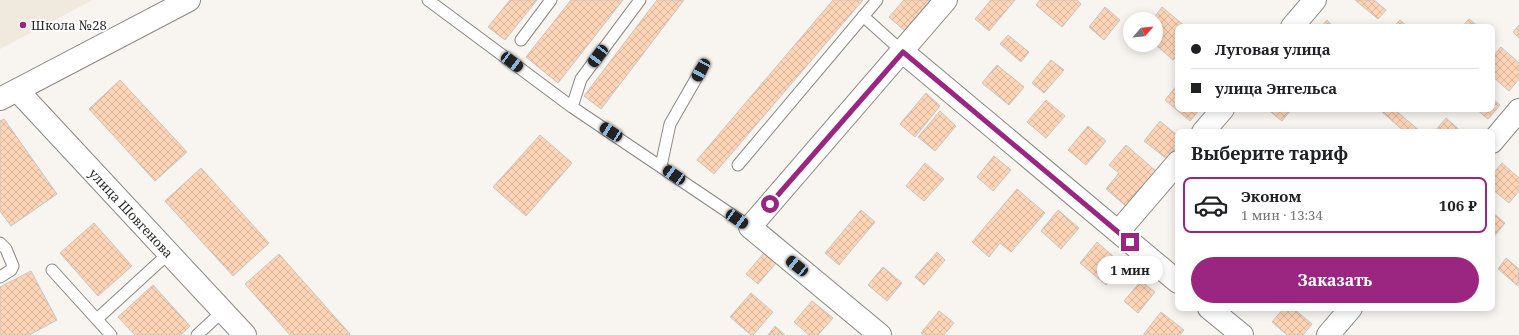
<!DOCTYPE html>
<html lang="ru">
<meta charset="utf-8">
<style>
:root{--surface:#fff;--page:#f2f2f2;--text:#202124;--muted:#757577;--line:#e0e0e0;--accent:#9b2681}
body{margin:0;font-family:"Noto Serif",serif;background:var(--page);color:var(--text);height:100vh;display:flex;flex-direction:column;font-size:15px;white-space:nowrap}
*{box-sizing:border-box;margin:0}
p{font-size:13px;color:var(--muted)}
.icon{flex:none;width:22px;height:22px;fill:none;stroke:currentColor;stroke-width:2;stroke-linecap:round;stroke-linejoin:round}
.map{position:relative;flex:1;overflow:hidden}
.details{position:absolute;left:1175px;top:129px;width:320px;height:182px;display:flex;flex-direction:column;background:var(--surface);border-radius:8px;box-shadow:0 2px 10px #0003}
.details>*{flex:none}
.banner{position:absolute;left:1175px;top:24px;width:320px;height:88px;border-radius:8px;box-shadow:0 2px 10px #0003;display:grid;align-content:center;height:88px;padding:0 16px;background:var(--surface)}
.needle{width:26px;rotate:63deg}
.buttons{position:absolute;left:1123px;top:12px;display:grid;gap:8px}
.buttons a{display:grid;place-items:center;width:40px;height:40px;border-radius:50%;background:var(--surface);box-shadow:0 2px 10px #0003;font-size:20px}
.end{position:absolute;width:18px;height:18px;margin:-9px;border:5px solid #9b2681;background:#fff;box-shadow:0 0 0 2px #fff}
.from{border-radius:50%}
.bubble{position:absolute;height:28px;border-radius:14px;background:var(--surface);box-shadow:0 2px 10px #0003;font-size:13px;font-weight:700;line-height:28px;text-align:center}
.car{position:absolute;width:12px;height:24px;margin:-12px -6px;border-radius:5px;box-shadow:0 0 3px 1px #0007;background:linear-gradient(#222 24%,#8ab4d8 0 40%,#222 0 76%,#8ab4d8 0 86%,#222 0)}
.banner b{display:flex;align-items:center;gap:14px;height:38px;font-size:15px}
.banner b+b{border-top:1px solid var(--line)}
.banner i{width:10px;height:10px;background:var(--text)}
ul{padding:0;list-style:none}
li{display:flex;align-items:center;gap:12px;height:56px;margin:0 8px 6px;padding:0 8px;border:2px solid var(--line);border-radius:8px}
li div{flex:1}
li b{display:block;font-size:15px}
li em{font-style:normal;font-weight:700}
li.on{border-color:var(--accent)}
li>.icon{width:36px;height:36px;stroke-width:1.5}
h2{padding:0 16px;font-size:18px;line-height:48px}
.button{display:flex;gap:8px;margin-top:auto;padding:8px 16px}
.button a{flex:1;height:46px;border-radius:24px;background:var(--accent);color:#fff;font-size:16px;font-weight:700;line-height:46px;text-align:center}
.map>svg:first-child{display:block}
.built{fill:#f0e9de}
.building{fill:url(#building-cross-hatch);stroke:#cac5c2}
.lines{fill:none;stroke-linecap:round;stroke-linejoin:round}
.service-casing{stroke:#8b8884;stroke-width:13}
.minor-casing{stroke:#8b8884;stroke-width:24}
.service{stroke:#fff;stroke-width:11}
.minor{stroke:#fff;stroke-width:22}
.route{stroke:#9b2681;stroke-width:5}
.poi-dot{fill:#9b2681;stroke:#fff;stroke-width:1.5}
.labels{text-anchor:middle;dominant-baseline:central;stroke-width:3.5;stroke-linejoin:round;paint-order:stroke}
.poi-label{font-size:13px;fill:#2b2a28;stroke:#fff;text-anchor:start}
.street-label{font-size:13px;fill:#2b2a28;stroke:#fff}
</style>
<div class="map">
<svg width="1519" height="335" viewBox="0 0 1519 335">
<defs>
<pattern id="building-cross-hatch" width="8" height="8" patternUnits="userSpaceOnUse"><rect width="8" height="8" fill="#fdd4b6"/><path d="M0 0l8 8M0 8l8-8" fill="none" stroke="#d9b69c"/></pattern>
</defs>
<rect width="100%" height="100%" fill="#f8f5f1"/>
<path class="built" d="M0 0H93L0 49Z"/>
<path class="building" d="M510 0H537L505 40 488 27Z
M571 0H623L558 83 526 57Z
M657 0H684L601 109 584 96Z
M833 0H863L714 174 697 160Z
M904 0H931L905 31 889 17Z
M991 0H1015L989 31 975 19Z
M1040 0H1077L1081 4 1062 27 1036 5Z
M1355 0H1374L1386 10 1378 19Z
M1105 7 1120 20 1104 40 1089 27Z
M1162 7 1186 27H1178V54L1173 60 1156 45V19H1153Z
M1469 19 1479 27H1462Z
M1327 20 1334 27H1321Z
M1400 20 1408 27H1393Z
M1519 25V38L1513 32Z
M1008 35 1029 52 1021 62 1000 44Z
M1501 47 1519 63V79L1509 91 1492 76V57Z
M1051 60 1064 70 1044 93 1032 83Z
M997 65 1024 87 1009 105 982 83Z
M120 80 187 152 155 181 89 109Z
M1178 84V109H1200L1190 121 1165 100Z
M926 93 940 106 915 137 900 124Z
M1492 98 1500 105 1488 119 1476 109H1492Z
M1046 100 1065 116 1046 138 1027 122Z
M1267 109H1290L1291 110 1282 121Z
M1382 109H1394L1421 132H1405L1381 111Z
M940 111 956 126 935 151 918 137Z
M1446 118 1462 132H1434Z
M4 119 57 194 11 226 0 211V121Z
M1160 121 1178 136V145L1167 159 1144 141Z
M1088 126 1106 141 1086 165 1068 150Z
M540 135 572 163 526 216 493 187Z
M1126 145 1157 172 1127 207 1106 189 1119 173 1109 165Z
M994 156 1011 170 993 191 977 177Z
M925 163 944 179 924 201 906 186Z
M1502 163 1519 178V191L1509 203 1492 189V175Z
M201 168 269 243 233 276 165 201Z
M1017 189 1045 213 1011 252 1000 243 989 257 972 242Z
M861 210 875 222 839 265 825 253Z
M1058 210 1079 228 1061 249 1041 231Z
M1492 212 1505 223 1492 239Z
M94 223 132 266 98 296 60 253Z
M1097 242 1123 265 1106 285 1080 263Z
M937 252 945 260 924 285 915 277Z
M764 253 776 263 758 284 746 274Z
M279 254 350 334 349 335H290L245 284Z
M1506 258 1519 269 1518 286 1498 269Z
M883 267 902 283 887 301 868 285Z
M31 271 57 320 29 335H0V287Z
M1141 281 1155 292 1138 313 1124 301Z
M153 285 190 326 181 335H135L118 317Z
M751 293 773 312 753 335H751L730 317Z
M812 301 833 318 818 335H809L794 322Z
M1284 308H1293L1312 324 1303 335H1287L1272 322Z
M939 311 954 323 944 335H924L921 333Z
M1161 312 1184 330 1180 335H1143Z
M775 326 785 335H768Z"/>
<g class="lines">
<defs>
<path id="service" d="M428 0 572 107 750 227
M863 16 903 52
M521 40 551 0
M572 107 581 79 640 0
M738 165 877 0
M661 166 670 124 701 70
M0 243 6 249 13 266 11 270 0 277
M52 270 111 335
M97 319 169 253
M197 335 223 311"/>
<path id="minor" d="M1292 27 1315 0
M903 52 1178 282
M17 90 245 335
M0 99 189 0
M1203 132 1223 109
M1492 142 1519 110
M1118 232 1178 162
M1209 308 1242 335
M880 335 750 227 946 0
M1328 335 1351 308"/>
</defs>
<use href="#service" class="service-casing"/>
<use href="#minor" class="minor-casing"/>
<use href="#service" class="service"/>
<use href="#minor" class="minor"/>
</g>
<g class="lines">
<path class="route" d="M770 204 903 52 1130 242"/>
</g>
<circle class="poi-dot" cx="23" cy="25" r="4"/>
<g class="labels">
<g class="poi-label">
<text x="31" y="25">Школа №28</text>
</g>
<g class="street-label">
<text transform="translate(131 213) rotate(47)">улица Шовгенова</text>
</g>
</g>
</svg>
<div class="buttons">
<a><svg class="needle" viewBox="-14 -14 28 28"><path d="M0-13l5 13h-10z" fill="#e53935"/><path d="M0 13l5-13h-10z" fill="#757577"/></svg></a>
</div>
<i class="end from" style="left:770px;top:204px"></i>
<i class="end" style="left:1130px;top:242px"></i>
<div class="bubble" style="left:1097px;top:256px;width:66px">1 мин</div>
<i class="car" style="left:598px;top:56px;rotate:217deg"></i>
<i class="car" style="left:512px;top:62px;rotate:127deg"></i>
<i class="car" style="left:701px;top:70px;rotate:209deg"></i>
<i class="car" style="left:611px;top:132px;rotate:303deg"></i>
<i class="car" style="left:674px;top:175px;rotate:305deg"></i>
<i class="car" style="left:737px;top:219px;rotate:125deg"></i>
<i class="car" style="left:797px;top:266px;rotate:309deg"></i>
<div class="banner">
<b><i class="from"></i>Луговая улица</b>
<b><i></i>улица Энгельса</b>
</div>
<section class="details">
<h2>Выберите тариф</h2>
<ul>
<li class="on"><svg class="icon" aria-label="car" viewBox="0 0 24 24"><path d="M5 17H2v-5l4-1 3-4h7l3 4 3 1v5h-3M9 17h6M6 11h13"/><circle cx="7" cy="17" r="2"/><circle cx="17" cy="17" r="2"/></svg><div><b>Эконом</b><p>1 мин · 13:34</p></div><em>106 ₽</em></li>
</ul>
<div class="button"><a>Заказать</a></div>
</section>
</div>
